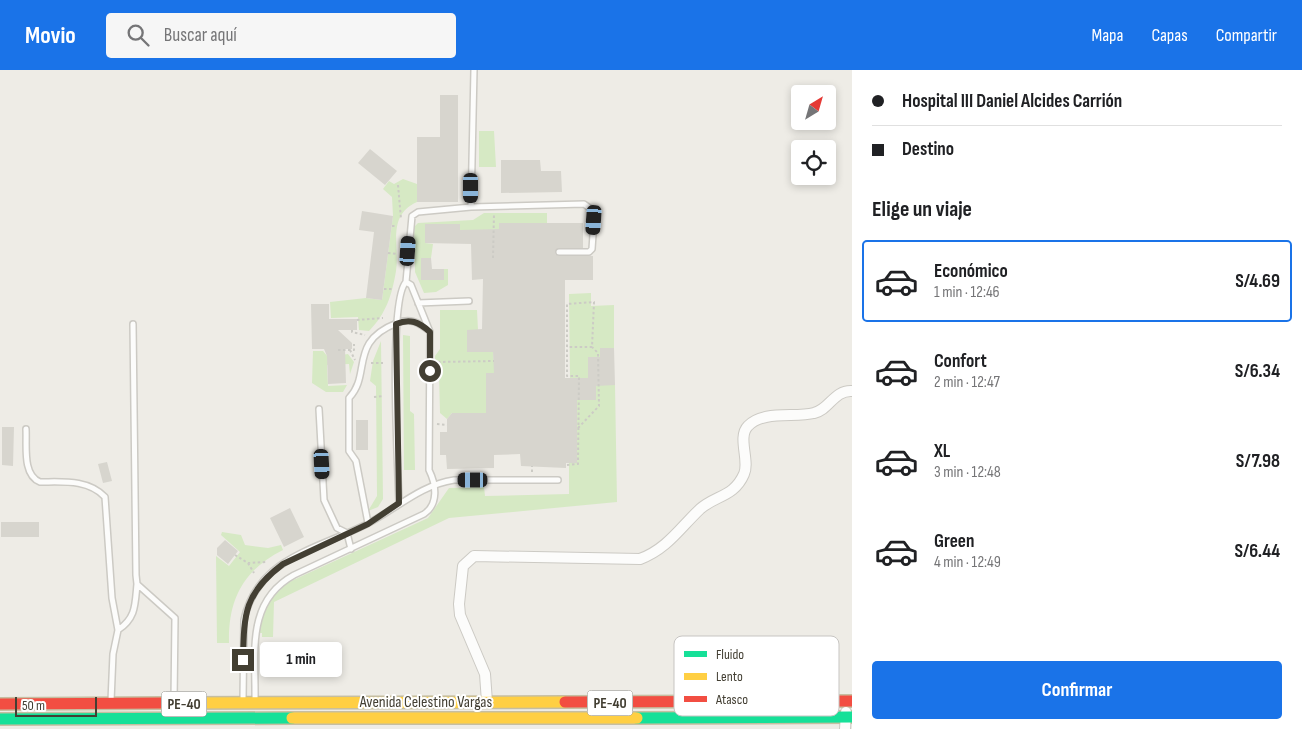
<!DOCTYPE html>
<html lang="es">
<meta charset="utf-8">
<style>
:root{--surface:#fff;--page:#f6f6f6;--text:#202124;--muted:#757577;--line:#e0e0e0;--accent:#1a73e8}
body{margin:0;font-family:"Sofia Sans Condensed",sans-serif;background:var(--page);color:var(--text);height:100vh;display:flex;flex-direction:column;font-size:19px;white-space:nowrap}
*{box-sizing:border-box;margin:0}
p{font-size:16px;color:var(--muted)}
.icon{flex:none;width:28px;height:28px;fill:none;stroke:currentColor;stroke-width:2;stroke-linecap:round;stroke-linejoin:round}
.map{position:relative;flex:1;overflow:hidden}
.panel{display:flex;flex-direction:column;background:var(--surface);width:450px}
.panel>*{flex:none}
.banner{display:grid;align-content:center;height:110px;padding:0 20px;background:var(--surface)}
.needle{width:32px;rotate:37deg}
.fabs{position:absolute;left:791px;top:15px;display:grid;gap:10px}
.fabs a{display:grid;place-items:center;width:45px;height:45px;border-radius:5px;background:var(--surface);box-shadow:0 2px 8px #0003;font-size:25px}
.scale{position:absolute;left:15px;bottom:12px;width:82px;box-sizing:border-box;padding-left:5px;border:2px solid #433f33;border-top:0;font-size:14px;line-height:18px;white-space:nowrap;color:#433f33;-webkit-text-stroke:4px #fff;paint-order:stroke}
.end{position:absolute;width:22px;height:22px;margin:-11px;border:6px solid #433f33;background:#fff;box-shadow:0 0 0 2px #fff}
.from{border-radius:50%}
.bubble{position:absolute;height:35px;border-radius:5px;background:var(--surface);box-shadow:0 2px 8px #0003;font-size:16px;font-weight:700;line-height:35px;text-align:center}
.car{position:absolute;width:15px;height:30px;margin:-15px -8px;border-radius:6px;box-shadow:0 0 4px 1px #0007;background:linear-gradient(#222 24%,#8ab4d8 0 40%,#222 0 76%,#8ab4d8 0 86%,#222 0)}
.banner b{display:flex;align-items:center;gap:18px;height:48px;font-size:19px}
.banner b+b{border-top:1px solid var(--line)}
.banner i{width:12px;height:12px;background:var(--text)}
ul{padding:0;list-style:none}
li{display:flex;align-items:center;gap:15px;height:82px;margin:0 10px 8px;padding:0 10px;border:2px solid transparent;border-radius:5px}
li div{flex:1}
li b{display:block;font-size:19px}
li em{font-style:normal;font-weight:700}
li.on{border-color:var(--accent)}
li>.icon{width:45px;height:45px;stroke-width:1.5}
h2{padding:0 20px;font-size:22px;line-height:60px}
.primary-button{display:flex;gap:10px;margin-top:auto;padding:10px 20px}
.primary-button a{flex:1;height:58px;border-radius:5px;background:var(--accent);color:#fff;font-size:20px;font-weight:700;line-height:58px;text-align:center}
header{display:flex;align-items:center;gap:30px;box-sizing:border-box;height:70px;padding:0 25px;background:var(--accent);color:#fff}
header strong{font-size:24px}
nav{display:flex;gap:28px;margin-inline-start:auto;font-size:18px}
.search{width:350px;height:45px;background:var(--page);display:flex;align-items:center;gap:12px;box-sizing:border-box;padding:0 18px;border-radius:5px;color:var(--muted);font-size:19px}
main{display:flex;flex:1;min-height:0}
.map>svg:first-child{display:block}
.green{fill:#d6e9c4}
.building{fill:#d7d5ce}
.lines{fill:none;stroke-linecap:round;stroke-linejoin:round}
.lane-casing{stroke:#cccac4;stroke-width:8}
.street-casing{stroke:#cccac4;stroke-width:12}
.fast-casing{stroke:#c6bea1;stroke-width:14}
.slow-casing{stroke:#c6bea1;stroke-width:14}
.jam-casing{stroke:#c6bea1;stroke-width:14}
.path{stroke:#cccbc5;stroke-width:2;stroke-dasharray:2.5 2.5;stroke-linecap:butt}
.lane{stroke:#fcfcfb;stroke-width:5}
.street{stroke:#fcfcfb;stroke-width:10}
.fast{stroke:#16e098;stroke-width:11}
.slow{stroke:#ffcf43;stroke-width:11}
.jam{stroke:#f24e42;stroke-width:11}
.route{stroke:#433f33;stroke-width:6}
.labels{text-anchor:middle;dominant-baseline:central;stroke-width:4;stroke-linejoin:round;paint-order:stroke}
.shield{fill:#fff;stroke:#7b7970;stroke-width:1}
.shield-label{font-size:15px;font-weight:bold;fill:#433f33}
.street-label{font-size:16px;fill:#433f33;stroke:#fff}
.key{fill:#fff;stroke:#c7c5c2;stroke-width:1}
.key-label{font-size:14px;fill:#433f33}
</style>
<header>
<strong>Movio</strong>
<div class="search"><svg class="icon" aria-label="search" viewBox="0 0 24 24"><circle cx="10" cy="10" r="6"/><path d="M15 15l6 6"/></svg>Buscar aquí</div>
<nav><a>Mapa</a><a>Capas</a><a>Compartir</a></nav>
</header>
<main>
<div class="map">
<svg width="852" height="659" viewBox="0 0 852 659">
<rect width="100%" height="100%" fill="#eeece6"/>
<path class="green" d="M479 61H494L496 97H479Z
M403 109 417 114V132C386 146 400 176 396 201 392 225 386 244 369 261L359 260 358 247 331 248 330 232 366 228 382 230 393 146 392 127 383 119 389 111 394 114Z
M484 143H547V153H499V188L471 160H460V154H425V173L433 174 431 188H421V210H444V199H448V215L436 222 424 223 415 202 414 157 418 153 473 150Z
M591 223V236L614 235V278H600L605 315H615L617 432 449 448 274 532 273 567H262V563H259C261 540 271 526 289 512L428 448 449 418 484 417 485 426 569 424V393H577V308H570L569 224Z
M440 240H477L478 260H467V282H493L495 303H486V343H452L447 349 440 343 439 303 435 300V286L440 279Z
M403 265 410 266V341L414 344 415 400H404Z
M381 271 383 429 378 437 368 441 377 426 376 316 370 311 373 291Z
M313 281H323L328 287 348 284 354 292 350 304 349 294 327 295 328 316 347 315 343 322H326L312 313Z
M222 462 241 465 245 475 268 478 281 475 283 480C243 500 228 530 229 573H217L216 486 229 496 240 482 221 465Z"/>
<path class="building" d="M440 25H458V132H417V67H440Z
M370 79 397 101 385 115 358 93Z
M501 90H540L541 101H561L562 122 501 123Z
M362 141 393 146 382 230 366 228 374 162 359 160Z
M499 153H583V178H559L555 184 559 186H593V210H565V308H588V287H600V278H614L615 315 596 316V330H577V393H566V398L521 396 520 384 494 385V398L447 399 446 385H440V362H447V349L452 343H486V303H494L493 282H467V260L482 259 483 209 472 210 471 174 425 173V154H460V160L499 159Z
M421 188H431L432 199H444V210H421Z
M311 234H329V249H357V260H338L352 273V279H345L346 313 328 314 327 286 324 279H312Z
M356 350H368V380H356Z
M2 357H14L13 396 2 395Z
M107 392 112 411 103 413 98 394Z
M290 438 304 467 284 477 270 448Z
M1 452H39V467H1Z
M225 470 238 481 228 494 217 485V478Z"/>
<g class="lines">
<defs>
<path id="lane" d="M471 137 474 0
M418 233 469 231
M133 254 136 505 137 514 175 548 174 631
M319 339 324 430 337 458 347 463 351 479
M26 359C27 375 22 405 40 412 62 412 88 409 105 427L112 528 118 560 113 584 111 631
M399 433C398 398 388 230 406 212L412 146 418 142 471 137 584 134 591 139 594 150 592 179 589 182H559
M368 453 356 391 349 381V328C372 304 348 272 397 253 410 248 418 252 428 260
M118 560C136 548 135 535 137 514
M243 630 244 550C248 531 258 514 273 501 296 481 337 469 365 455 395 440 420 415 454 410H558
M255 631C256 584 245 532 294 505L424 444C439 434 436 414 429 400L430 262 411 215 406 212"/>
<path id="street" d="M487 632 485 604 460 545 459 534 463 496 474 486 640 489C667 479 680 458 700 439 716 425 734 427 744 404 750 391 737 367 748 356 763 340 795 348 814 343 829 340 834 320 852 321
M845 659 846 642"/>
<path id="fast" d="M637 648 852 647
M0 649 292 648"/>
<path id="slow" d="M161 633 565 632
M292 648H637"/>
<path id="jam" d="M565 632 852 631
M0 634 161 633"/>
</defs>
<use href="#lane" class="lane-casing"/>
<use href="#street" class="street-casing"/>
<use href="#fast" class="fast-casing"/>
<use href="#slow" class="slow-casing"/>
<use href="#jam" class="jam-casing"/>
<path class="path" d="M398 115 401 149
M392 156H397
M388 183 397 184
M493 188 494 144
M384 219H392
M357 250 383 248
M352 260V262L365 265
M338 280H354V274
M350 280 355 290
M438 292 494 291
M371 293H383
M374 327 383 326
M437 354 447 355
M578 358 599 336 598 283 592 277
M567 395 578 394 579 306H567V234L594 232 592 277H567
M532 402V396
M235 485 248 493 266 492
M248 493 254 503"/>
<use href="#lane" class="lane"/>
<use href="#street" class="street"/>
<use href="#fast" class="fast"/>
<use href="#slow" class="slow"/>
<use href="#jam" class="jam"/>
</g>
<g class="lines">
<path class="route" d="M243 590C244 544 244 523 283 494L368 454 399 433 396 254C410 248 419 252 430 262V301"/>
</g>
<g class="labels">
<g class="shield">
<rect x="587.5" y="620.5" width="45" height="25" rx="4"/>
<rect x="161.5" y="621.5" width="45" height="25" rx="4"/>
</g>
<g class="shield-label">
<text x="610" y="633">PE-40</text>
<text x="184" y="634">PE-40</text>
</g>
<g class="street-label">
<text x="426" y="632">Avenida Celestino Vargas</text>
</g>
</g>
<rect x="674" y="566" width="165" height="80" rx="8" class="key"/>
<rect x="684" y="581" width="23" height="6" fill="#16e098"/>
<rect x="684" y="603" width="23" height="7" fill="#ffcf43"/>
<rect x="684" y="626" width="23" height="6" fill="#f24e42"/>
<g class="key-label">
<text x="716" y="589">Fluido</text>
<text x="716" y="611">Lento</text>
<text x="716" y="634">Atasco</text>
</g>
</svg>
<div class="fabs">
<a><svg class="needle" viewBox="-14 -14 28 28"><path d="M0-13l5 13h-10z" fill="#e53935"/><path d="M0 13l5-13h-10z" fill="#757577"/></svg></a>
<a><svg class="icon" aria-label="locate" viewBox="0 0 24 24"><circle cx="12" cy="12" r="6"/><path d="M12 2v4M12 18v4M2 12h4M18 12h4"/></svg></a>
</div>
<div class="scale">50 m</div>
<i class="end from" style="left:430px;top:301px"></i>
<i class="end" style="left:243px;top:590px"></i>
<div class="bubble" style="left:260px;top:572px;width:82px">1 min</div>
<i class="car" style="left:471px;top:118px;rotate:180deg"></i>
<i class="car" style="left:594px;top:150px;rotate:184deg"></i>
<i class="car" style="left:408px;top:181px;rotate:4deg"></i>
<i class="car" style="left:322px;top:394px;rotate:177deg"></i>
<i class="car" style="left:473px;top:410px;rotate:270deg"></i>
</div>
<section class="panel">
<div class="banner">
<b><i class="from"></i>Hospital III Daniel Alcides Carrión</b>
<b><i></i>Destino</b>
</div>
<h2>Elige un viaje</h2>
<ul>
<li class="on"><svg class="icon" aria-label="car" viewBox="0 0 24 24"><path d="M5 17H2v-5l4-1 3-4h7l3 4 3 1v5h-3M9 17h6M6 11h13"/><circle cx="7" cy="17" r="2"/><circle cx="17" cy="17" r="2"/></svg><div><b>Económico</b><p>1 min · 12:46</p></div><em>S/4.69</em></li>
<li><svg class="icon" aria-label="car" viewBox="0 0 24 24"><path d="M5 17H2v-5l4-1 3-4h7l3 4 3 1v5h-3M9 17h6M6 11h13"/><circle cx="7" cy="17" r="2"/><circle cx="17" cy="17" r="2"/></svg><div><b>Confort</b><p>2 min · 12:47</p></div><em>S/6.34</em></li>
<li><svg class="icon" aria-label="car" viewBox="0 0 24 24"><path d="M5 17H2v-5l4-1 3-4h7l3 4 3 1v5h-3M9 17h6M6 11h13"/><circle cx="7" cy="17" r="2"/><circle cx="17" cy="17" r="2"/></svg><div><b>XL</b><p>3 min · 12:48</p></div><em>S/7.98</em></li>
<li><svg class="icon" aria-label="car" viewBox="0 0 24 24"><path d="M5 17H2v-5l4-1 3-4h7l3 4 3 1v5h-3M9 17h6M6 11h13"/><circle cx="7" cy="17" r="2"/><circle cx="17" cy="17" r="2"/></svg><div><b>Green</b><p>4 min · 12:49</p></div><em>S/6.44</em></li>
</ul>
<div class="primary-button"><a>Confirmar</a></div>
</section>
</main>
